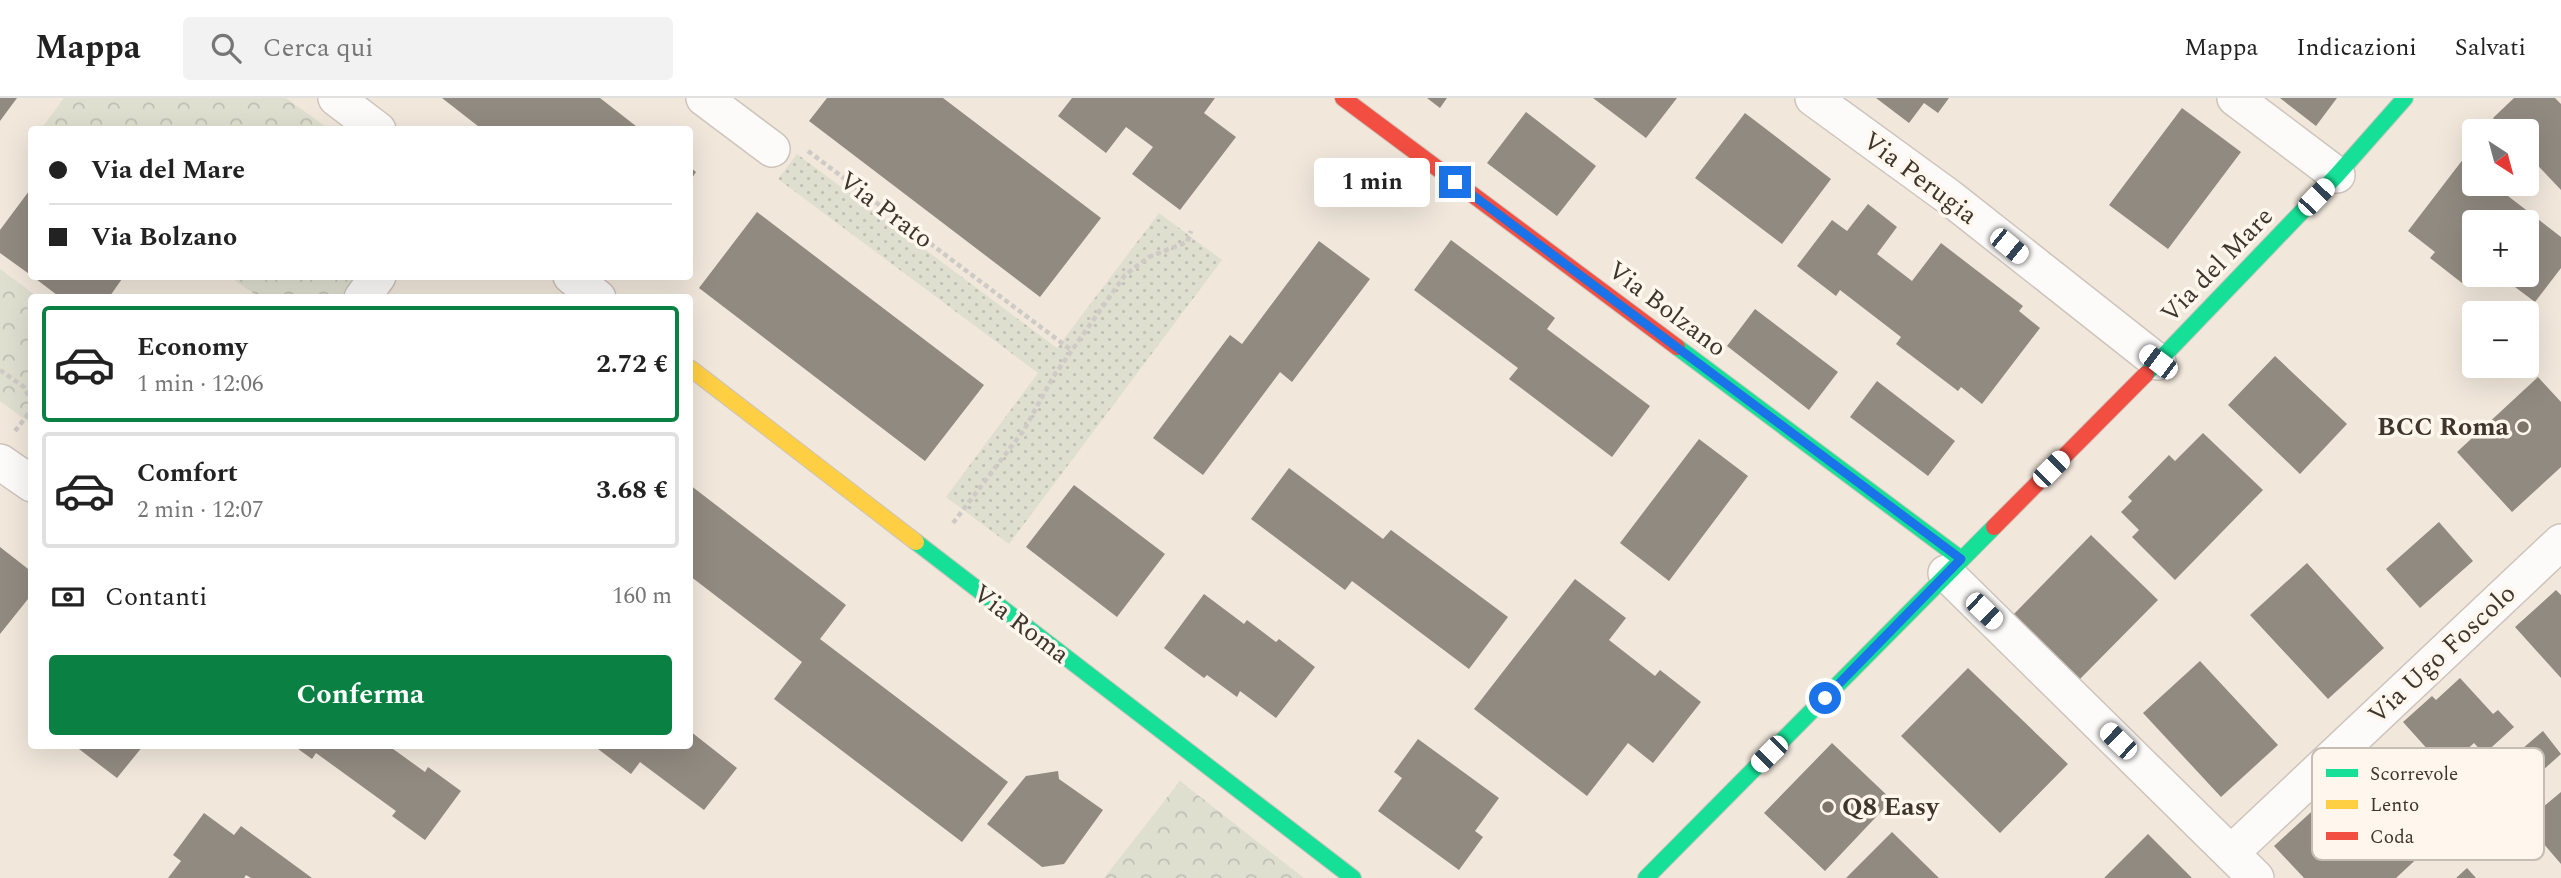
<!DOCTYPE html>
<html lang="it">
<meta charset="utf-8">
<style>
:root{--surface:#fff;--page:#f2f2f2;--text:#222;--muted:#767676;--line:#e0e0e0;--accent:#0b8043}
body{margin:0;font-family:Spectral,serif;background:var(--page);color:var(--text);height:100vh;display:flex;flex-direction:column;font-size:26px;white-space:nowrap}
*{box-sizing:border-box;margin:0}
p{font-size:23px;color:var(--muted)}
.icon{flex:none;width:38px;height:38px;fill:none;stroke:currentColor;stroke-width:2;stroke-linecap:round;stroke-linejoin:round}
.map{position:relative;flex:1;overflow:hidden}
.drawer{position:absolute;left:28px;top:196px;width:665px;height:455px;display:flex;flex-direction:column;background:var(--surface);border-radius:7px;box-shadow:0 7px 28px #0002}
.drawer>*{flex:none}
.banner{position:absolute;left:28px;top:28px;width:665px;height:154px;border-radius:7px;box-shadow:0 7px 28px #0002;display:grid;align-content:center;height:154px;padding:0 21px;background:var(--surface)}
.needle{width:46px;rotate:144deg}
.controls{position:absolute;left:2462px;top:21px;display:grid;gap:14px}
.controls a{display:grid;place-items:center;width:77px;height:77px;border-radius:7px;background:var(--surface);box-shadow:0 7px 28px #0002;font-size:35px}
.end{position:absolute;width:32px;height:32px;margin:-16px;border:9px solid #1a73e8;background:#fff;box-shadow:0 0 0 4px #fff}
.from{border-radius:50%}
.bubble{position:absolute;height:49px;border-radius:7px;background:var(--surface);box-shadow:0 7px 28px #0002;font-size:23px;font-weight:700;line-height:49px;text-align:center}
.car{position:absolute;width:21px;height:42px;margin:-21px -10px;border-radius:9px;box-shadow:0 0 5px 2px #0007;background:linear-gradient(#fff 24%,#345 0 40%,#fff 0 76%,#345 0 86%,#fff 0)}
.banner b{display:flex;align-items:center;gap:24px;height:66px;font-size:26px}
.banner b+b{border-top:2px solid var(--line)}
.banner i{width:18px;height:18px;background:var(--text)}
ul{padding:12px 0 0;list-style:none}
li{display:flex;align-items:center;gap:21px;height:116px;margin:0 14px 10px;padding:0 7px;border:4px solid var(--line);border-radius:7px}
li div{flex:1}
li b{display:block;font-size:26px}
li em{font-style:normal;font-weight:700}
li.active{border-color:var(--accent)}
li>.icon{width:63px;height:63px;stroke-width:1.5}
.pay{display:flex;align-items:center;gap:18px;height:77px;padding:0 21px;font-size:26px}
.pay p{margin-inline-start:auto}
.cta{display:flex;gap:14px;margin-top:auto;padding:14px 21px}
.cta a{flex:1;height:80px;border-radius:7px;background:var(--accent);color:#fff;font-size:28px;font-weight:700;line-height:80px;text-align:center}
header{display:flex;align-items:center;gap:42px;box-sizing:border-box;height:98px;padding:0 35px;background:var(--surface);border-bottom:2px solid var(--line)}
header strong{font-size:33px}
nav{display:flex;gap:38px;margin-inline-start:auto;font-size:24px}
.search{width:490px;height:63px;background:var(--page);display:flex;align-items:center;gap:18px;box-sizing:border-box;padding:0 24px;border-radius:7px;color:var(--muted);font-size:26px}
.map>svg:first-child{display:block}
.grass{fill:url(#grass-dots)}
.forest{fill:url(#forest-crowns)}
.building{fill:#918a81}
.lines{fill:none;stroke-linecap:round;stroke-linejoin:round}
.street-casing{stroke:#cdc4bb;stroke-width:38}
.fast-casing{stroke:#cdc4bb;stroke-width:18}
.slow-casing{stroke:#cdc4bb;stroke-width:18}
.jam-casing{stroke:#cdc4bb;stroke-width:18}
.path{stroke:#cecac6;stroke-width:4.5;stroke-dasharray:5 3.5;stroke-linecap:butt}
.street{stroke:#fdfbfa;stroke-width:35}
.fast{stroke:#16e098;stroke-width:16}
.slow{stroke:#ffcf43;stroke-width:16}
.jam{stroke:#f24e42;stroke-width:16}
.route{stroke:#1a73e8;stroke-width:9}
.poi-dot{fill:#7d746a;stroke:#fff7ee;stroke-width:2.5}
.labels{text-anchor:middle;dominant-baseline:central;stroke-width:7;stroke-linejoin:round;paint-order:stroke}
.street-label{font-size:26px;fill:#3e362d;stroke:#fff7ee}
.poi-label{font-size:26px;font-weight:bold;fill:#3e362d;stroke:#fff7ee;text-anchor:end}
.key{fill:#fff7ee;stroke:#c5bdb4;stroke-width:2}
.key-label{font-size:19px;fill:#3e362d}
</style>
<header>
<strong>Mappa</strong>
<div class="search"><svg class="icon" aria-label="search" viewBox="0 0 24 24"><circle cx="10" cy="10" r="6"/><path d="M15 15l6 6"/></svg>Cerca qui</div>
<nav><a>Mappa</a><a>Indicazioni</a><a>Salvati</a></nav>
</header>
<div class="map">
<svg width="2561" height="780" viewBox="0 0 2561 780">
<defs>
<pattern id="grass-dots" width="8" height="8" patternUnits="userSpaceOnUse" patternTransform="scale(1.75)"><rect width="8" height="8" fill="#dedfcf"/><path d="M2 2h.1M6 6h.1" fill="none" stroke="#c0c0b2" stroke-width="1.8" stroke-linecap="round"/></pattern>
<pattern id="forest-crowns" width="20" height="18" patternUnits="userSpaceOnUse" patternTransform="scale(1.75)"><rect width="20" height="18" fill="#dedfcf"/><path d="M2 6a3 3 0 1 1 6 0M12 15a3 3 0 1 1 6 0" fill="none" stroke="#c0c0b2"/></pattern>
</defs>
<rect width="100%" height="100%" fill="#f1e7db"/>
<path class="grass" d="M797 56 1057 250 1159 115 1222 162 1009 446 946 399 1038 275 778 81Z"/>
<path class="forest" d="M64 0H286L329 31H41Z
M0 171 38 199 32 200 31 326 0 303Z
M230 179H363L347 200 259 199Z
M1180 683 1304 780H1104Z"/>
<path class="building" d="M0 0H17L0 23Z
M442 0H600L641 32H483Z
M827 0H943L1101 120 1040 199 809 23Z
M1072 0H1215L1204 15 1236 39 1180 112 1132 76 1153 49 1126 29 1106 55 1058 18Z
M1427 0H1447L1440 10Z
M1593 0H1677L1646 40Z
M1876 0H1949L1938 15 1924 5 1909 25Z
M2280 0H2337L2316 28Z
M2514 0H2555L2561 6V92L2527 56V33H2506L2493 20Z
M2182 10 2241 54 2168 151 2109 107Z
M1526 14 1596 68 1557 118 1487 65Z
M1745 15 1831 81 1782 146 1695 80Z
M2474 47V86H2497L2495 88 2561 139V170L2535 204 2499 177H2527V124H2474V169L2462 185 2430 160 2435 154 2408 133Z
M690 69 696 74 690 83Z
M32 89V178L0 155V132Z
M1868 106 1897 129 1877 156 1912 183 1941 145 2023 208 2019 213 2040 230 1982 306 1961 289 1958 293 1896 246 1901 239 1840 192 1836 198 1797 168 1832 122 1847 133Z
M757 114 984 287 925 363 699 190Z
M1451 142 1555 220 1547 231 1650 308 1612 359 1509 281 1518 270 1414 192Z
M1319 143 1370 181 1292 284 1280 274 1203 377 1153 340 1230 237 1242 246Z
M32 178H124L110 198 112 200H61Z
M1755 211 1838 274 1809 312 1727 248Z
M2275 258 2347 326 2300 376 2228 307Z
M2538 279 2561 304V369L2512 414 2457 354Z
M1877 283 1955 343 1928 378 1850 319Z
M2203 335 2263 392 2175 482 2132 439 2139 432 2121 414 2132 403 2128 399 2169 357 2175 363Z
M1699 341 1748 378 1669 483 1620 445Z
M1289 370 1383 441 1391 432 1508 519 1469 571 1352 483 1345 492 1251 421Z
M690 387 846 507 820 541 1008 684 962 744 774 601 802 564 690 478Z
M1074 387 1165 456 1117 519 1026 449Z
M2439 424 2473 463 2420 510 2386 471Z
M2091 437 2158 502 2078 583 2012 518Z
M0 449 32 474V496L0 536Z
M2307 465 2384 550 2328 601 2250 517Z
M1575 481 1626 520 1609 542 1655 578 1660 572 1701 604 1653 665 1628 645 1587 698 1474 611Z
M2556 492 2561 497V580L2515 529Z
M1204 496 1244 526 1247 522 1276 544 1279 541 1315 569 1276 620 1240 593 1237 599 1207 577 1204 580 1164 550Z
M2200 563 2278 647 2221 699 2143 615Z
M1968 570 2068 666 2000 735 1901 638Z
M2460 580 2493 616 2498 612 2514 629 2484 656 2474 645 2450 667 2434 650 2430 654 2403 624 2432 598 2436 602Z
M690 633 737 670 704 712 640 664 631 676 594 648H690Z
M2543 633 2561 656 2542 673 2522 651Z
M1418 641 1499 700 1475 733 1483 739 1459 772 1378 713 1402 680 1394 674Z
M1832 645 1892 702 1825 773 1764 715Z
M75 648H143L117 680Z
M294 648H389L425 674 428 669 461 693 425 742 392 718 396 713 316 655 312 661Z
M2367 663 2438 741 2396 780H2304L2274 748Z
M1058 673 1059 681 1103 712 1064 766 1042 769 987 726 1026 678Z
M2561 694V766L2525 724Z
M204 715 234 737 241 728 312 780H251L246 777 244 780H168L181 763 173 757Z
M1892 734 1939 780H1846Z
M2148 736 2192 780H2104Z
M2467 770 2476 780H2456Z"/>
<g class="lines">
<defs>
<path id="street" d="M336 0 378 32
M704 0 772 51
M1813 0 1949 99 2158 264
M2235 0 2337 77
M571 178 598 200
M362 200 378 178
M0 364 32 386
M1946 475 2256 780
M2232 754 2561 444"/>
<path id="fast" d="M1677 249 1961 461
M2146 276 2337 77 2405 0
M916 444 1353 780
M1646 780 1994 429"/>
<path id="slow" d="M690 270 916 444"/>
<path id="jam" d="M1343 0 1677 249
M1994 429 2146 276"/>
</defs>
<use href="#street" class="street-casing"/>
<use href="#fast" class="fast-casing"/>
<use href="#slow" class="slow-casing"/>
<use href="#jam" class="jam-casing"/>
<path class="path" d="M808 53 1071 252
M0 272 24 289 32 305
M15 333 32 311
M953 425 1024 332 1053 279 1125 177 1149 159 1187 144 1191 133"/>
<use href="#street" class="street"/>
<use href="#fast" class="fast"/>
<use href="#slow" class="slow"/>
<use href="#jam" class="jam"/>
</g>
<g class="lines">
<path class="route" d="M1455 84 1961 461 1825 600"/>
</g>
<g class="poi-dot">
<circle cx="2523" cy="329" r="7"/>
<circle cx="1828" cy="709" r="7"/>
</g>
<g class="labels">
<g class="street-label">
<text transform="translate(1920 80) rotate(37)">Via Perugia</text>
<text transform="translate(886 112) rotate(37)">Via Prato</text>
<text transform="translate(2217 167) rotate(-46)">Via del Mare</text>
<text transform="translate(1667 211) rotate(37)">Via Bolzano</text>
<text transform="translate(1021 526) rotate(37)">Via Roma</text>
<text transform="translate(2442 556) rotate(-43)">Via Ugo Foscolo</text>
</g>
<g class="poi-label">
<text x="2509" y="329">BCC Roma</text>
<text x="1842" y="709" text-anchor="start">Q8 Easy</text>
</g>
</g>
<rect x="2312" y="650" width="232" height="112" rx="10" class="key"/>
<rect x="2326" y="671" width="32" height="8" fill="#16e098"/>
<rect x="2326" y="702" width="32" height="9" fill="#ffcf43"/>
<rect x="2326" y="734" width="32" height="8" fill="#f24e42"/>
<g class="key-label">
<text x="2370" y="682">Scorrevole</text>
<text x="2370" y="713">Lento</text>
<text x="2370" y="745">Coda</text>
</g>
</svg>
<div class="controls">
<a><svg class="needle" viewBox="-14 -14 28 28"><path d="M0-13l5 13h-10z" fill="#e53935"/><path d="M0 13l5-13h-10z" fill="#767676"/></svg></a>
<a>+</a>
<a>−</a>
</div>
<i class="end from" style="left:1825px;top:600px"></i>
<i class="end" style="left:1455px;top:84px"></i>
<div class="bubble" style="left:1314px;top:60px;width:116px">1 min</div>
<i class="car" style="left:2316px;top:99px;rotate:44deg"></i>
<i class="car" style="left:2009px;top:148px;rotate:129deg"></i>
<i class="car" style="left:2158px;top:264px;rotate:307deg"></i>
<i class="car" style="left:2051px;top:371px;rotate:45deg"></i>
<i class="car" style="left:1984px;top:513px;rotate:134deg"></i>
<i class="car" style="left:2118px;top:643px;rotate:314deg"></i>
<i class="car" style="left:1769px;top:656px;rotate:225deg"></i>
<div class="banner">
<b><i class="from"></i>Via del Mare</b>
<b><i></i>Via Bolzano</b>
</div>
<section class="drawer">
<ul>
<li class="active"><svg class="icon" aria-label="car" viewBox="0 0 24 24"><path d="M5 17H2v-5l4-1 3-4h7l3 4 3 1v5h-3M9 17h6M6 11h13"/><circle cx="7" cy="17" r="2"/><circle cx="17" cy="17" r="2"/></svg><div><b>Economy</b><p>1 min · 12:06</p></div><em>2.72 €</em></li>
<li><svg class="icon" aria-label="car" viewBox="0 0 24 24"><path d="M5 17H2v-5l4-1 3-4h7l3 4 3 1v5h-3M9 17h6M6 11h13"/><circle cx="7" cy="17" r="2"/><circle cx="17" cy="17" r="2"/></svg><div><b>Comfort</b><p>2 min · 12:07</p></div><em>3.68 €</em></li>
</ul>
<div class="pay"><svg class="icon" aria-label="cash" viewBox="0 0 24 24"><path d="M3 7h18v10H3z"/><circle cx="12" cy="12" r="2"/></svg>Contanti<p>160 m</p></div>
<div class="cta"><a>Conferma</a></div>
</section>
</div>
